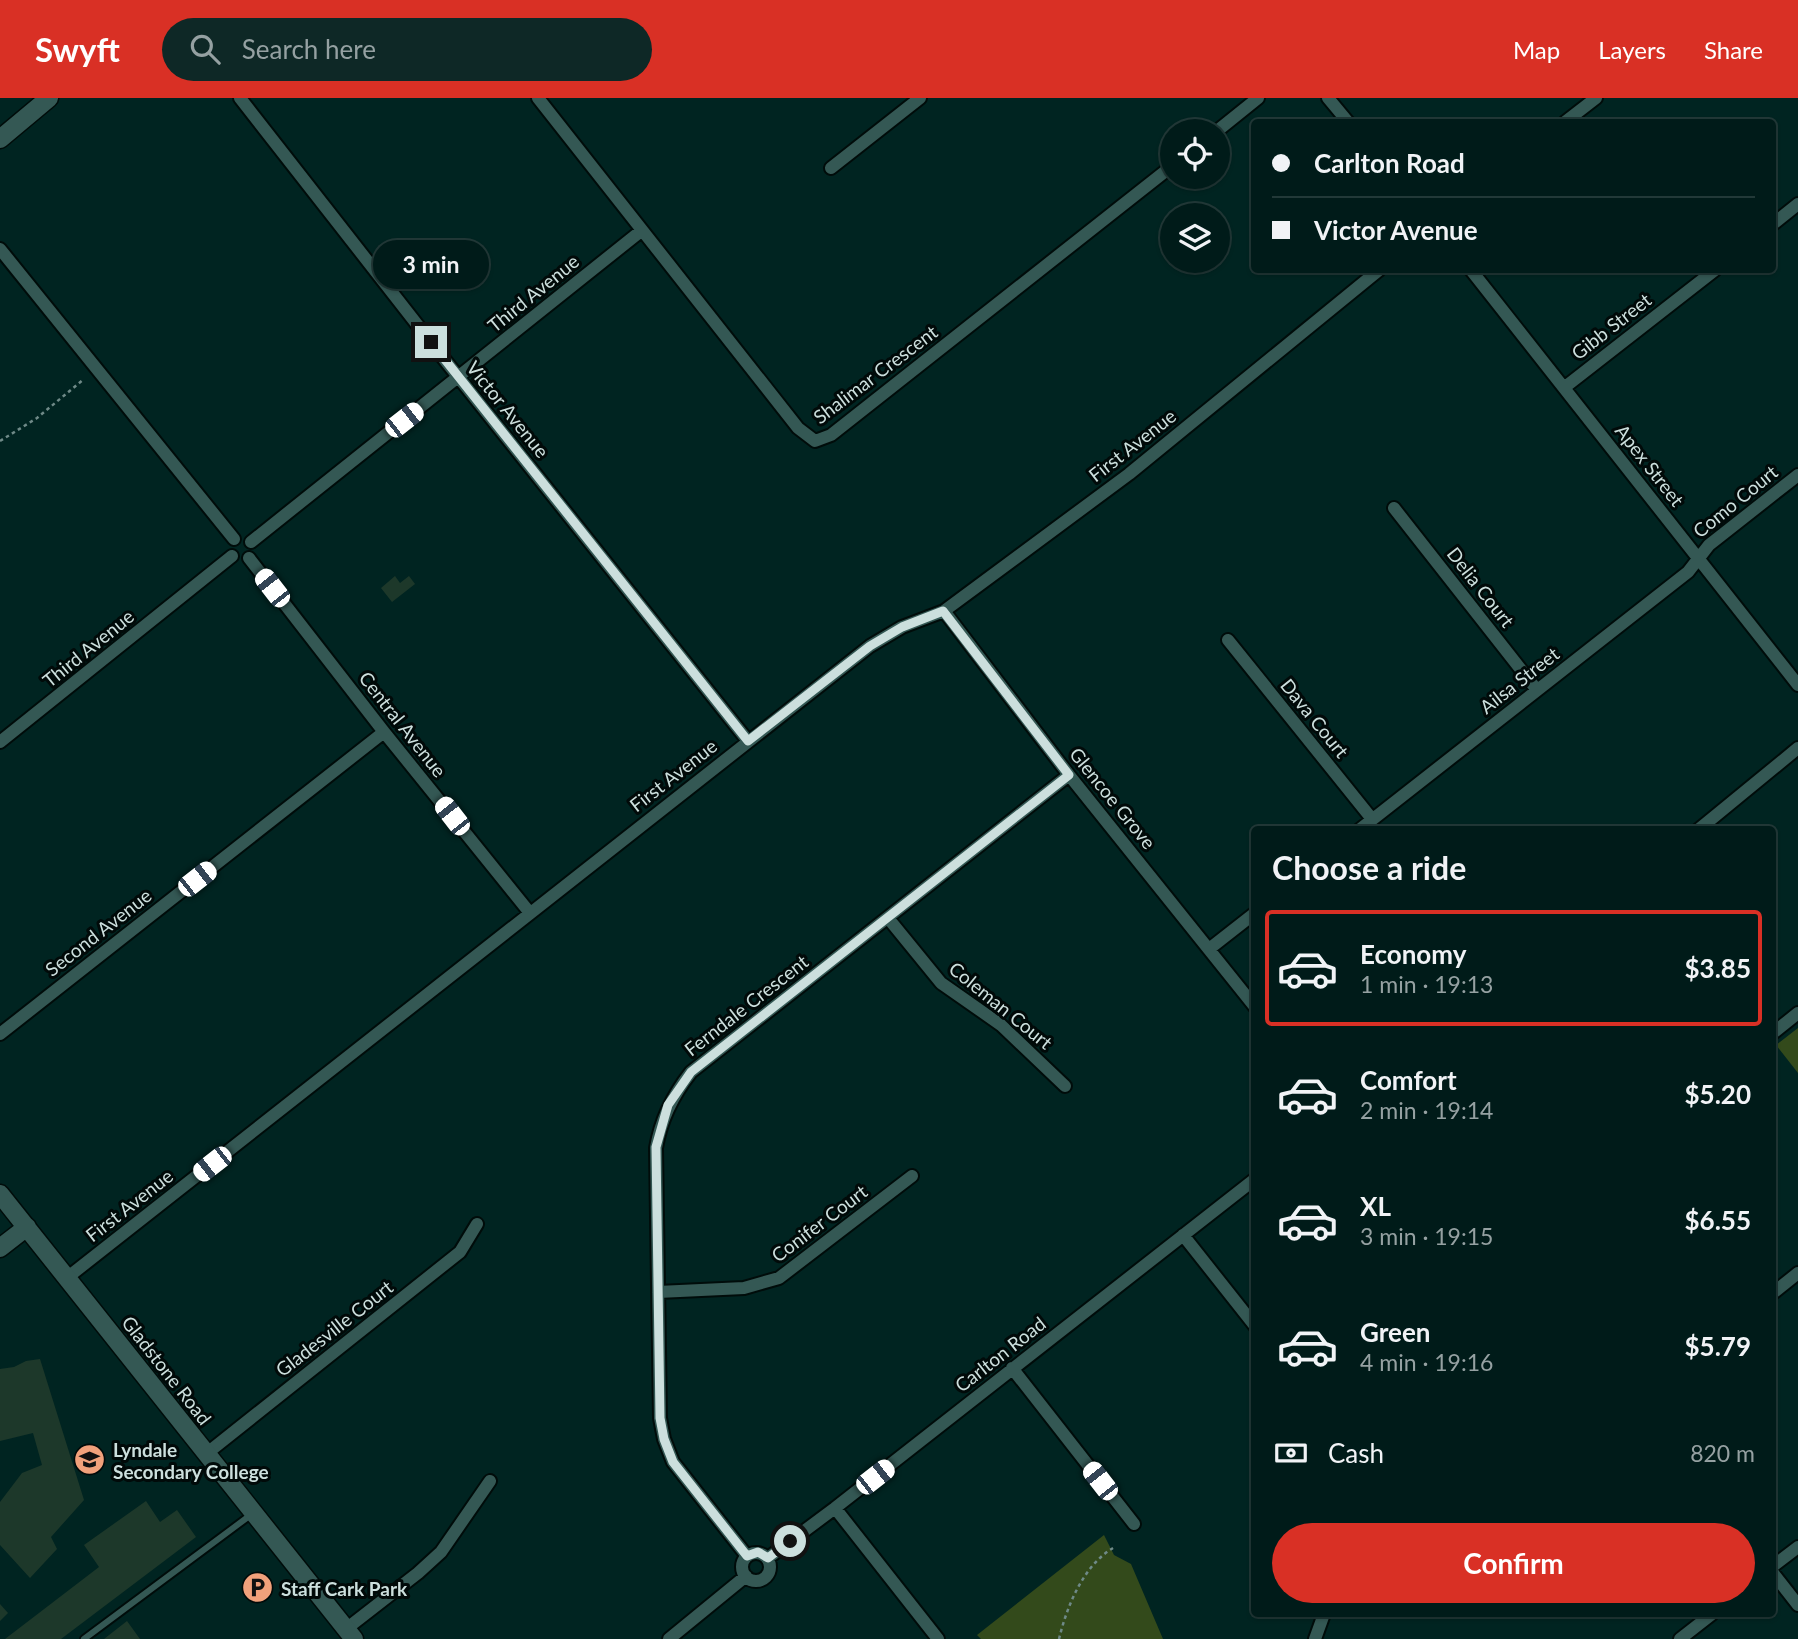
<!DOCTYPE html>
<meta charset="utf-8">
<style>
:root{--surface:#001b19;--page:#0e2826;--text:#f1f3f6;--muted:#95a1a2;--line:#223938;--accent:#d93025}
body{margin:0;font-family:Lato,sans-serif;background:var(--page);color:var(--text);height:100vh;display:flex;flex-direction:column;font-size:26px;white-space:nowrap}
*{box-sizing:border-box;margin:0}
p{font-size:23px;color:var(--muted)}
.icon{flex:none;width:38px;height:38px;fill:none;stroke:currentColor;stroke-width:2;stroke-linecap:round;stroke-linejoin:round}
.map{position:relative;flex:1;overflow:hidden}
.side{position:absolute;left:1251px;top:728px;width:525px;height:791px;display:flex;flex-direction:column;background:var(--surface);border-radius:7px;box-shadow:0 2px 5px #0004,0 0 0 2px var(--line)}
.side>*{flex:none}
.top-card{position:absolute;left:1251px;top:21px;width:525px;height:154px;border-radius:7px;box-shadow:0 2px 5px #0004,0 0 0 2px var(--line);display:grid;align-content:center;height:154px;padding:0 21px;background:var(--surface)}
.fabs{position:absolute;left:1160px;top:21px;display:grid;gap:14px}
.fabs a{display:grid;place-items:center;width:70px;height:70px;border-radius:50%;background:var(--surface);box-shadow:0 2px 5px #0004,0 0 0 2px var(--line);font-size:35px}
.end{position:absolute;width:32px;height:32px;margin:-16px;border:9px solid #ccdfdd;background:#111;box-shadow:0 0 0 4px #111}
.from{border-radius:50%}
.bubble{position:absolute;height:49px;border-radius:24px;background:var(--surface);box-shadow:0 2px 5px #0004,0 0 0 2px var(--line);font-size:23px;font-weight:700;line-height:49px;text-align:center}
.car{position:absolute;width:21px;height:42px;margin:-21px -10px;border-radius:9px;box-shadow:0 0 5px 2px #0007;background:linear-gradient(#fff 24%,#345 0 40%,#fff 0 76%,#345 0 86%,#fff 0)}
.top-card b{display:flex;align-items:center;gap:24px;height:66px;font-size:26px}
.top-card b+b{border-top:2px solid var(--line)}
.top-card i{width:18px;height:18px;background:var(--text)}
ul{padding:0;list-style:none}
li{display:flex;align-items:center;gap:21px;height:116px;margin:0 14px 10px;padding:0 7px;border:4px solid transparent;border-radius:7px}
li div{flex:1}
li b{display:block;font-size:26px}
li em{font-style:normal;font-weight:700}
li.on{border-color:var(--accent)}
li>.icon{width:63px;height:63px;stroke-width:1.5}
h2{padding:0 21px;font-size:32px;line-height:84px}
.pay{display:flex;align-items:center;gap:18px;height:77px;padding:0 21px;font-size:26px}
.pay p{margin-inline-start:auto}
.primary-button{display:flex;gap:14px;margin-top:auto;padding:14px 21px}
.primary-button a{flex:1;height:80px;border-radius:42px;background:var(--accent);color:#fff;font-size:28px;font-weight:700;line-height:80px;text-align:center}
header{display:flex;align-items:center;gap:42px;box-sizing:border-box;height:98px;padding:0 35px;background:var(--accent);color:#fff}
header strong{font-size:33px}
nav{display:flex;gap:38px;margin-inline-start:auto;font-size:24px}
.search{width:490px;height:63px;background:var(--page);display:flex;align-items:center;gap:18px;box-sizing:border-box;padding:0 24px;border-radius:38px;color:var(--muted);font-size:26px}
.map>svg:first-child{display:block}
.green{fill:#334a1b}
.building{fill:#1d382a}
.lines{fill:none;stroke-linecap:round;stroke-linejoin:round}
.service-casing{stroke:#000c0a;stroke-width:10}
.minor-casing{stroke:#000c0a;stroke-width:16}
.secondary-casing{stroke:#000c0a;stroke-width:21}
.path{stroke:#6f8a88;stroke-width:2.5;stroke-dasharray:3.5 3.5;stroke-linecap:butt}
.service{stroke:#345854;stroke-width:6}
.minor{stroke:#345854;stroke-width:12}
.secondary{stroke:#345854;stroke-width:18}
.route{stroke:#ccdfdd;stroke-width:9}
.labels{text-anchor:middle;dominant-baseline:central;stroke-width:6;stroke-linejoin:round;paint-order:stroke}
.street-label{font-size:19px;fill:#ccdfdd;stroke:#010a09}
.poi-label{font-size:19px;font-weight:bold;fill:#ccdfdd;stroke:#010a09;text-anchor:start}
</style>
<header>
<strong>Swyft</strong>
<div class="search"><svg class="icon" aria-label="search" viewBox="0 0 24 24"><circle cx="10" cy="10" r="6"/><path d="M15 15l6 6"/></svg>Search here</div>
<nav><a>Map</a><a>Layers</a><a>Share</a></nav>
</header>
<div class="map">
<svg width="1798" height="1541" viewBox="0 0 1798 1541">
<rect width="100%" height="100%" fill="#002421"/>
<path class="green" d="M1798 930V975L1776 947Z
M1104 1437 1114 1457 1131 1466 1163 1541H981L977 1537Z"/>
<path class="building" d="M395 478 400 485 409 478 415 486 392 504 381 490Z
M40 1261 84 1402 51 1439 57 1451 30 1480 0 1447V1404L22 1375 42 1367 33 1335 0 1343V1271L14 1269 26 1263Z
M146 1403 160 1424 177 1412 196 1439 61 1541H5L99 1469 84 1447Z
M0 1506 8 1515 0 1523Z
M127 1523 140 1541H104Z"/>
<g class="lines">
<defs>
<path id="service" d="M84 1541 252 1416"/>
<path id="minor" d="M240 0 448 266 748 643
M538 0 798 330 815 343 831 337 1172 68
M1328 0 1348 24
M1565 24 1596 0
M1217 33 1258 0
M831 70 920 0
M1773 126 1798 106
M0 151 234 441
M1471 172 1798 587
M1565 289 1715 172
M1394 410 1537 592
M251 444 641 133
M249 460 384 634 530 815
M944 513 1069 677 1255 909
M1228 542 1372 721
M0 644 232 458
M1359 732 1688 474 1709 447 1798 377
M1698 732 1798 650
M888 820 941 885 1001 927 1065 988
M1209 851 1255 815
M1773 935 1798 915
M0 936 384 634
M1183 1137 1255 1228
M68 1179 870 548 902 529 944 513 1129 376 1379 172
M658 1194 744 1190 779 1180 912 1078
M1773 1195 1798 1175
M1012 1270 1134 1426
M206 1356 460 1154 477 1126
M835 1410 938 1541
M742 1469a14 14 0 1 1 28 0a14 14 0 1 1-28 0Z
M747 1458 673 1364 664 1341 660 1320 656 1050C661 1020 673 997 691 974L1069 677
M768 1460 835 1410 1255 1081
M1773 1468 1798 1449
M1773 1475 1798 1507
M346 1531 418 1475 441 1454 490 1383
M669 1541 746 1478
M1315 1541 1324 1516
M1680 1541 1712 1516"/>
<path id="secondary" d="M0 41 49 0
M0 1096 354 1541
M0 1150 27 1129"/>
</defs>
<use href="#service" class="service-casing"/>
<use href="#minor" class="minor-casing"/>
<use href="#secondary" class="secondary-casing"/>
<path class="path" d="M0 343 37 320 84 281
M1059 1541C1067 1508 1083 1468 1113 1450"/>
<use href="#service" class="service"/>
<use href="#minor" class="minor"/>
<use href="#secondary" class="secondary"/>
</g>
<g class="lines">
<path class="route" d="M431 244 748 643 870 548 902 529 943 513 1069 677 691 974 668 1007 656 1049 660 1320 664 1341 673 1364 747 1458 758 1454 768 1460 790 1443"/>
</g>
<defs>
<symbol id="school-disc" viewBox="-11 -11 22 22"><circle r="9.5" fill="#f1a17b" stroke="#010a09"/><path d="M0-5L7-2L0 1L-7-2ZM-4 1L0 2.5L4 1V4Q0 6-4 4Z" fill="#111"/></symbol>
<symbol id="parking-disc" viewBox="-11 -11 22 22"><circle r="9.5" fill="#f1a17b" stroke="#010a09"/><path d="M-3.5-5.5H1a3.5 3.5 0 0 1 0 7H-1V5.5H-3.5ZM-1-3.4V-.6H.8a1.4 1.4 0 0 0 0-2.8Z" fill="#111"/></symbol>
</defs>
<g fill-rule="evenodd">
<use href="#school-disc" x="72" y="1344" width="35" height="35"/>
<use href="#parking-disc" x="240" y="1472" width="35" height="35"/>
</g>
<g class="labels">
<g class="street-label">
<text transform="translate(533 195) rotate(-39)">Third Avenue</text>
<text transform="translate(1611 228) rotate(-38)">Gibb Street</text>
<text transform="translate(875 276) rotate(-37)">Shalimar Crescent</text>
<text transform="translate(508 311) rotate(51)">Victor Avenue</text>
<text transform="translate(1132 347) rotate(-38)">First Avenue</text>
<text transform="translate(1650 367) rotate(52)">Apex Street</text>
<text transform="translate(1735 403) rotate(-39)">Como Court</text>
<text transform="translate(1481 489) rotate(52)">Delia Court</text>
<text transform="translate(88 550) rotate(-39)">Third Avenue</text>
<text transform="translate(1519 582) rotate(-38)">Ailsa Street</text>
<text transform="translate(1315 620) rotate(51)">Dava Court</text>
<text transform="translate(403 626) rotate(52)">Central Avenue</text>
<text transform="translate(673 677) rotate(-38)">First Avenue</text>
<text transform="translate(1113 700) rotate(51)">Glencoe Grove</text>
<text transform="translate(98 834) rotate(-38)">Second Avenue</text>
<text transform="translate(746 907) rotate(-38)">Ferndale Crescent</text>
<text transform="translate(1001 907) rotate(39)">Coleman Court</text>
<text transform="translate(129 1107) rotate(-38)">First Avenue</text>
<text transform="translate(819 1125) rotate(-37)">Conifer Court</text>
<text transform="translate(334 1230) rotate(-38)">Gladesville Court</text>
<text transform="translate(1000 1256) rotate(-38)">Carlton Road</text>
<text transform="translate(167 1272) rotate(52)">Gladstone Road</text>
</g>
<g class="poi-label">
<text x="113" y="1351">Lyndale<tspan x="113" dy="22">Secondary College</tspan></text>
<text x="281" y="1490">Staff Cark Park</text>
</g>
</g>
</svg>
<div class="fabs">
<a><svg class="icon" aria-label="locate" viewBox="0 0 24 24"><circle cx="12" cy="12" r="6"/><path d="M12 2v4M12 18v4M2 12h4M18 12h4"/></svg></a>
<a><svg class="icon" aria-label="layers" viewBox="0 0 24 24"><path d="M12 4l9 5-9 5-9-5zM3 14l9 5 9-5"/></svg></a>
</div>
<i class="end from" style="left:790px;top:1443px"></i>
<i class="end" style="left:431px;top:244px"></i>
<div class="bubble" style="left:373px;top:142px;width:116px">3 min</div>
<i class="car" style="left:404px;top:322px;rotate:52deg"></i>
<i class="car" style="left:272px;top:490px;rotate:322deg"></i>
<i class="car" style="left:452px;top:718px;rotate:322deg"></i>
<i class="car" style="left:197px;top:781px;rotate:52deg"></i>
<i class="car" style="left:212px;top:1066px;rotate:232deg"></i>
<i class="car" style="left:875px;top:1379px;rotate:52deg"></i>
<i class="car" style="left:1100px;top:1383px;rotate:322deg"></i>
<div class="top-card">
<b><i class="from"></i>Carlton Road</b>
<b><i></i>Victor Avenue</b>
</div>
<section class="side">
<h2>Choose a ride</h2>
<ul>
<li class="on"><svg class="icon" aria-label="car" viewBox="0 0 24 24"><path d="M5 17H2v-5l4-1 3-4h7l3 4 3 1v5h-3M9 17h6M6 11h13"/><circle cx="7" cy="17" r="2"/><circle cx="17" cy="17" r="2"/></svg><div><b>Economy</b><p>1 min · 19:13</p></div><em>$3.85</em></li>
<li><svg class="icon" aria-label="car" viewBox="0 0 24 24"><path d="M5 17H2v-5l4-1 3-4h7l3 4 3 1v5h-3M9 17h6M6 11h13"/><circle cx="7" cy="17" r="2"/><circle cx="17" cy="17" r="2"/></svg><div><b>Comfort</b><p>2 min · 19:14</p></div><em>$5.20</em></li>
<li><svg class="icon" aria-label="car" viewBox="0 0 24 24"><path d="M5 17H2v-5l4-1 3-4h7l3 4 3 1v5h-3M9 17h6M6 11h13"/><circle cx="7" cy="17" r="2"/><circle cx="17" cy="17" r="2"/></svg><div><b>XL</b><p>3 min · 19:15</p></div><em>$6.55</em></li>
<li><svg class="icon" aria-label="car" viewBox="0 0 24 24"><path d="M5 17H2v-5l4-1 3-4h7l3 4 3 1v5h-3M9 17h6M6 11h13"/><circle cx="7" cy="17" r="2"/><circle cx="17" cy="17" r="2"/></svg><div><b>Green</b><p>4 min · 19:16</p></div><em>$5.79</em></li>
</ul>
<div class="pay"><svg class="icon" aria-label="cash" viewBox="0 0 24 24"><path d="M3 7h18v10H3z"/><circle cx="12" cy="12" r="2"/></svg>Cash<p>820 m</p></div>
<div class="primary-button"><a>Confirm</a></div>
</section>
</div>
